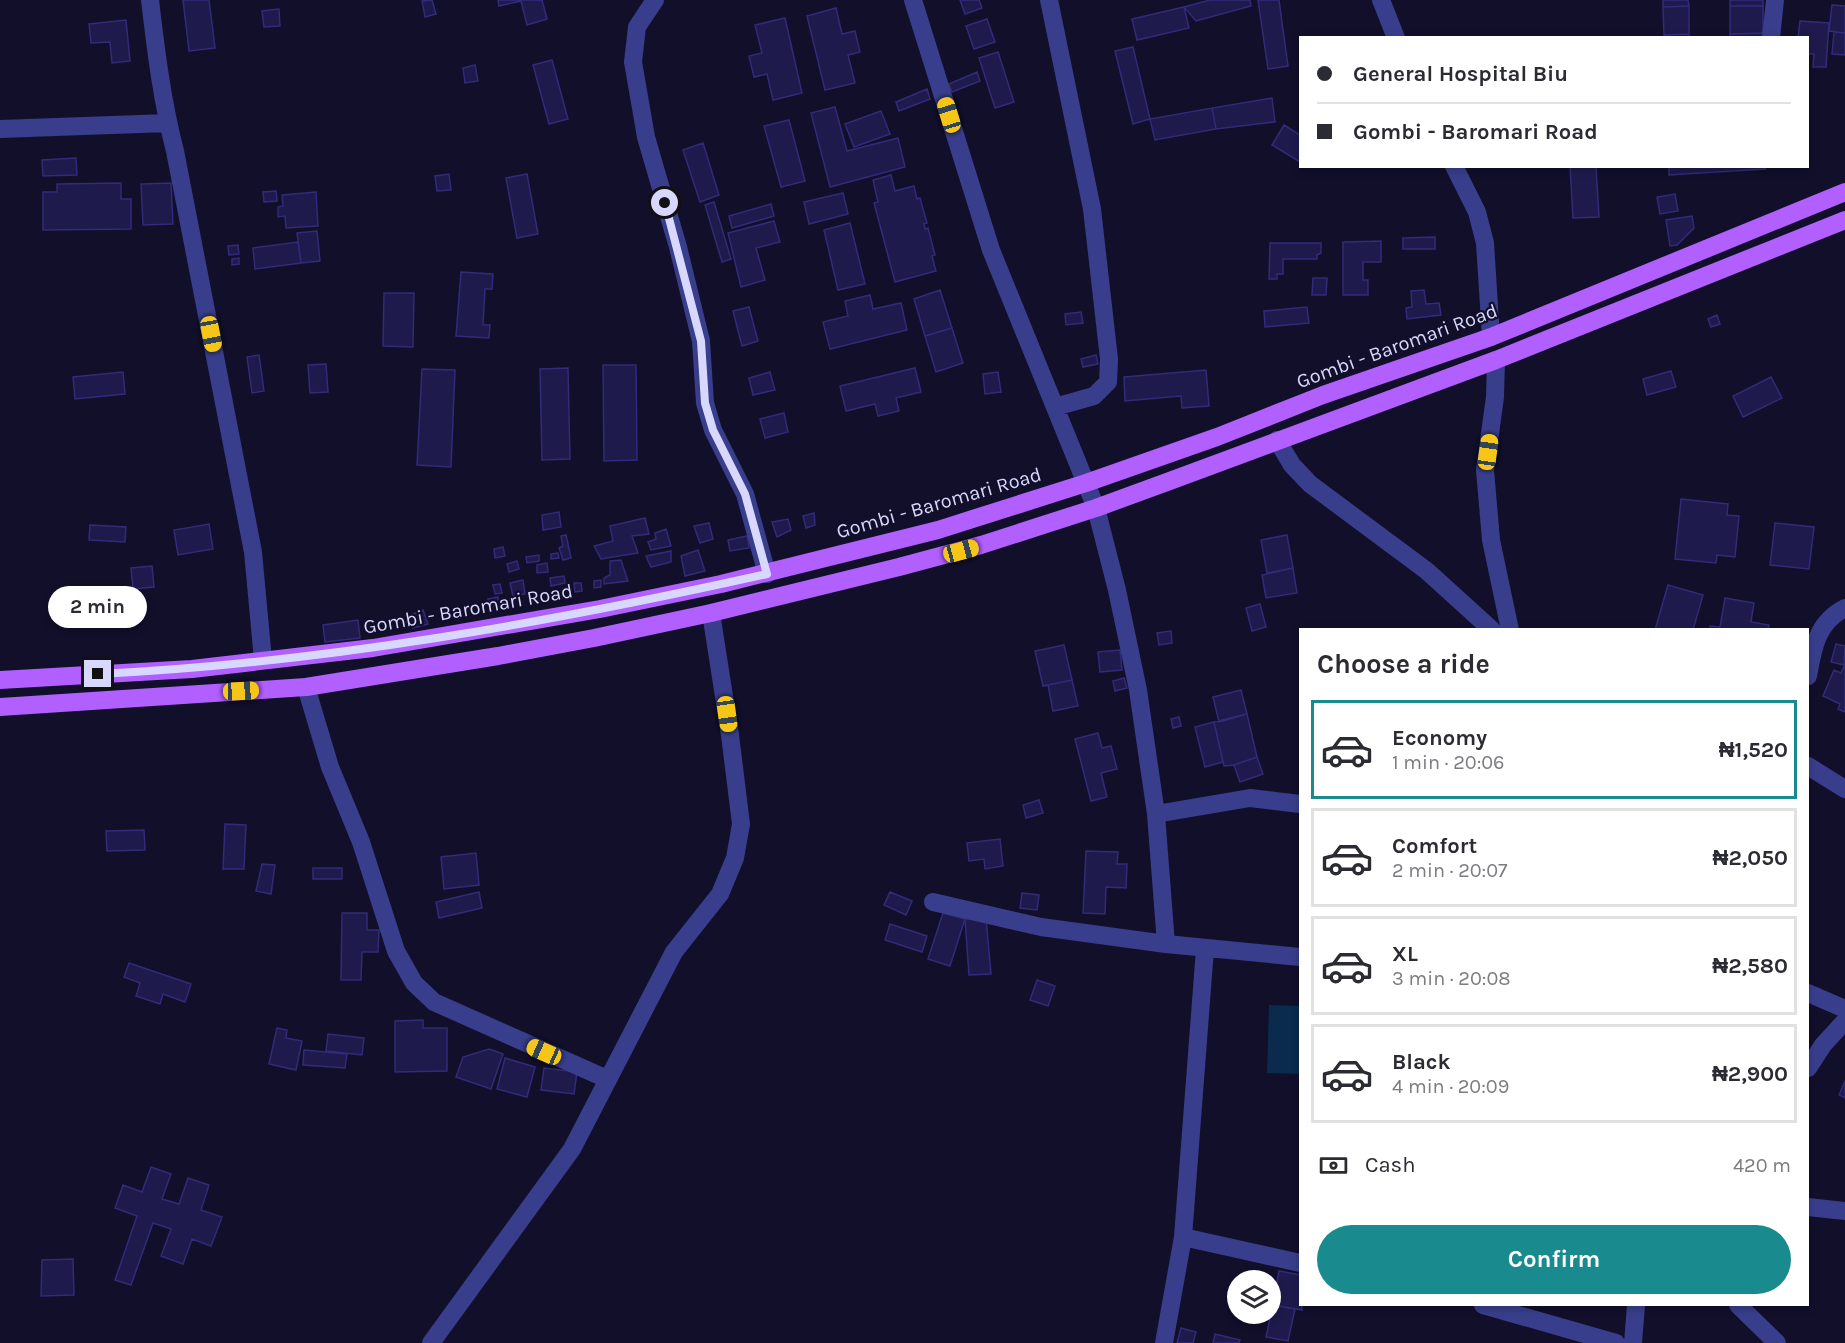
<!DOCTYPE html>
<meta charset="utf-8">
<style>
:root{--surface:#fff;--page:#f7f7f7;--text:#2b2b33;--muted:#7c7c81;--line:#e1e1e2;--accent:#198a8d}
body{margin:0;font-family:Karla,sans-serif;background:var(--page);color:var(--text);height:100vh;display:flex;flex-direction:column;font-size:22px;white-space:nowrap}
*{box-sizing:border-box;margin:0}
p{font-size:20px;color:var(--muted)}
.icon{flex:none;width:33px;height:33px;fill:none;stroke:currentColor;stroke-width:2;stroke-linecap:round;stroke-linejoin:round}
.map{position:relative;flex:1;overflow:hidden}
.details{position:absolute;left:1299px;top:628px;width:510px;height:678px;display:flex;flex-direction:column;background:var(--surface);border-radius:0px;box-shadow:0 3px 9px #0003}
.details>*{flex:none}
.guide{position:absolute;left:1299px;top:36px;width:510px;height:132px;border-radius:0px;box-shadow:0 3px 9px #0003;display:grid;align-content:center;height:132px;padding:0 18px;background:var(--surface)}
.buttons{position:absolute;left:1227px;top:1270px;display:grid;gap:12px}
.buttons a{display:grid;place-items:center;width:54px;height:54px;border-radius:50%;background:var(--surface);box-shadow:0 3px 9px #0003;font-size:30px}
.end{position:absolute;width:27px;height:27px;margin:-14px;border:8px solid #d8d8ff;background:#111;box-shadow:0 0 0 3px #111}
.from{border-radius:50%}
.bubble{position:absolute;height:42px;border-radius:21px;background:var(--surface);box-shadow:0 3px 9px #0003;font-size:20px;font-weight:700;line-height:42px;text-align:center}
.car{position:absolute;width:18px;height:36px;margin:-18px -9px;border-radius:8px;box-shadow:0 0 4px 2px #0007;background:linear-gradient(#f5c518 24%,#345 0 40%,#f5c518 0 76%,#345 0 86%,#f5c518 0)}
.guide b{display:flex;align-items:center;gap:21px;height:57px;font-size:22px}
.guide b+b{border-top:2px solid var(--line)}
.guide i{width:15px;height:15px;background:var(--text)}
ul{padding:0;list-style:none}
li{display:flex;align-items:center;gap:18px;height:99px;margin:0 12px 9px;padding:0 6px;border:3px solid var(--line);border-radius:0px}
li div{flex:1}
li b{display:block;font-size:22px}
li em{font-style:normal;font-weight:700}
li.current{border-color:var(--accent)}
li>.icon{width:54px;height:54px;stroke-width:1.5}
h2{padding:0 18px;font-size:27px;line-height:72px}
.pay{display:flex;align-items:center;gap:15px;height:66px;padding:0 18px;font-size:22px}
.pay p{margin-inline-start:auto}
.action{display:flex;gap:12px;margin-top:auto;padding:12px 18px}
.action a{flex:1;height:69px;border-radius:36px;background:var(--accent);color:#fff;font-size:24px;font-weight:700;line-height:69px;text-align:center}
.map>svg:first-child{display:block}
.water{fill:#0a2a4e}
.building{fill:#1e1a4c;stroke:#312b79;stroke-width:1.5}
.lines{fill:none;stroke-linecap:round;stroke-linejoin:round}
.minor{stroke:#383e8b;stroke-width:18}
.major{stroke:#b15fff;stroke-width:18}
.route{stroke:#d8d8ff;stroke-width:8}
.labels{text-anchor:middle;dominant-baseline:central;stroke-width:4.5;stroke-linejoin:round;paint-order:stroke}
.street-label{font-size:20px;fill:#d8d8ff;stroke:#110f2a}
</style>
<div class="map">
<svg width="1845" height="1343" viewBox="0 0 1845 1343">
<rect width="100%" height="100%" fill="#110f2a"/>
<path class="water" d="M1269 1005 1300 1006V1074L1267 1073Z"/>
<path class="building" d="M183 0H209L215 48 189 51Z
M432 0 436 14 425 17 422 1Z
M498 0H542L547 19 527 25 521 1 499 6Z
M960 0H979L982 8 965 14Z
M1210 0H1250L1251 6 1196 21 1184 7Z
M1258 0H1279L1288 66 1268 69Z
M1663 0H1688L1689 6 1663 7Z
M1730 0H1763V6H1730Z
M1832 5 1845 6V33L1829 31Z
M1689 6V34L1664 35 1663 7Z
M1730 6H1763V33L1730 34Z
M1184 7 1189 28 1137 40 1132 19Z
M836 8 842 34 855 31 860 52 848 55 855 83 825 90 807 16Z
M279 9 280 26 264 27 262 11Z
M785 18 802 93 773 100 767 74 754 77 749 56 762 53 755 25Z
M987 19 995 42 974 49 966 26Z
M126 20 130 61 112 63 110 42 91 43 89 24Z
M1800 21 1829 23 1826 67H1813L1814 54H1808V38H1798Z
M1834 32 1845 33V55L1832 54Z
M1763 33V38H1730V34Z
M1689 34V38H1664V35Z
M1133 47 1150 119 1133 124 1115 51Z
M998 52 1014 102 995 108 979 58Z
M552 60 568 119 549 124 533 65Z
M475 65 478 81 465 83 463 68Z
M977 72 980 81 952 92 949 84Z
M927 89 930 99 899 111 896 102Z
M1272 98 1275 122 1216 129 1212 108Z
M835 107 847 151 898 138 905 167 830 187 811 113Z
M1212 108 1216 129 1155 140 1150 119Z
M881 111 890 134 854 147 845 124Z
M789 120 805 181 781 187 764 126Z
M1284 125 1300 135V162L1272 145Z
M703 143 719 195 700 202 683 150Z
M76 158 77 175 43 176 42 160Z
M1570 166H1596L1599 217 1573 218Z
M1669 166H1765V169L1669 175Z
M449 174 451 190 437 191 435 176Z
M527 174 538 234 517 238 506 178Z
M891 175 895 191 914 186 917 199 920 198 927 223 924 224 925 229 928 228 935 255 932 256 936 271 895 282 874 203 878 202 873 180Z
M121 183V199H131V229L43 230V192H57V184Z
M171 183 173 224 143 225 141 184Z
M276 191 277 201 264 202 263 192Z
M316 192 318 226 286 228 285 216 278 217V207L283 206 282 195Z
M843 193 848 214 809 224 804 202Z
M1675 194 1678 211 1660 214 1657 197Z
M714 202 731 259 722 262 705 205Z
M771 204 774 216 732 228 729 216Z
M1692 216 1694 228 1677 245 1670 246 1666 220Z
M774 221 780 242 756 248 765 280 741 287 728 233Z
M850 223 865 284 838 290 824 230Z
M317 231 320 261 301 263 297 233Z
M1435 237V249H1403V238Z
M1381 241V262H1363V280H1368V295H1343V242Z
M298 242 301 263 255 269 253 248Z
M1270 243H1321V253L1317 255V259H1283V274H1277V279H1269Z
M238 245 239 254 229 255 228 246Z
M239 258V264L232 265V259Z
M461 272 493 274 492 289H485L483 325H490L489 338 456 336Z
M1313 278H1327L1326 295H1312Z
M940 290 952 328 925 336 914 299Z
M1424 290 1426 304 1439 303 1441 315 1407 319 1406 308 1412 307 1411 291Z
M384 293H414L413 347 383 346Z
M870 295 873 309 901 303 907 330 830 349 823 322 848 316 845 301Z
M749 307 758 341 742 346 733 311Z
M1307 307 1309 323 1265 327 1264 311Z
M1081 312 1083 323 1066 325 1065 314Z
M1717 315 1720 324 1711 327 1708 319Z
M952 328 963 363 936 372 925 336Z
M259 355 264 391 252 393 247 357Z
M1096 355 1098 364 1083 367 1081 359Z
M326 364 328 392 310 393 308 365Z
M603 365H636L637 460 604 461Z
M568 368 570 459 542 460 540 369Z
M915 368 921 392 896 398 899 411 878 416 875 404 846 411 840 386Z
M422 369 455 370 451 467 417 465Z
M1206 370 1209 406 1182 408 1181 396 1125 401 1124 377Z
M1671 371 1676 387 1647 395 1643 379Z
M123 372 125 394 75 399 73 377Z
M770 372 775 390 753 395 749 378Z
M998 372 1001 392 985 394 983 374Z
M1771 377 1782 398 1743 417 1733 396Z
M784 413 788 432 765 438 760 419Z
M1681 499 1728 504 1727 515 1739 516 1735 557 1717 555 1716 563 1675 559Z
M559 512 561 527 543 530 542 515Z
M814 513 815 525 806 528 803 516Z
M645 518 649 534 632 536 638 553 601 559 594 546 613 541 610 526Z
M788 519 791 530 777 537 772 522Z
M709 523 713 539 700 543 694 526Z
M1775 523 1814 527 1809 569 1770 565Z
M209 524 213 549 178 555 174 530Z
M90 525 126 527 125 542 89 540Z
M666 529 671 546 651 550 648 542 656 539 655 533Z
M566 535 571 558 563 560 559 548 563 546 561 536Z
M1287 535 1293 568 1267 573 1261 540Z
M747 536 749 548 730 551 728 540Z
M503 547 505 556 495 558 494 549Z
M698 550 705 571 685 576 681 556Z
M671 551V562L651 567 646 556Z
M558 553 559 558 551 559V554Z
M539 555V561L527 563 526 557Z
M621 560 628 581 604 584V578L610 575V561Z
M517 561 519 569 509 572 507 564Z
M547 563 548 572 537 573V565Z
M152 566 154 587 133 589 131 568Z
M1293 568 1297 593 1266 598 1262 575Z
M564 576 565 583 551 586 550 578Z
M523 580 525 594 513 596 510 583Z
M601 580V587L594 588V581Z
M574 583H581L582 591 575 592Z
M500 584 502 593 495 594 493 585Z
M1668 585 1703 595 1693 630H1655Z
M498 597 499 605 490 607 488 599Z
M1725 598 1754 603 1751 622 1769 625 1768 630H1710V626L1720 627Z
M1260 604 1266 627 1252 631 1246 608Z
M423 610 428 624 413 628 408 616Z
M358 620 360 638 325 642 323 625Z
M1171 631 1172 643 1159 645 1157 633Z
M1836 644 1845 646 1844 665 1831 662Z
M1064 645 1072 680 1043 686 1035 651Z
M1120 650 1122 670 1100 672 1098 652Z
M1845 664V712L1838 709 1840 704 1823 696 1834 670 1841 673Z
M1124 678 1127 688 1115 691 1113 681Z
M1072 680 1078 706 1053 711 1048 685Z
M1241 690 1247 714 1219 722 1213 697Z
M1247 714 1257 757 1234 765 1224 766 1214 722Z
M1179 717 1181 726 1173 728 1171 719Z
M1214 722 1223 762 1205 767 1195 727Z
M1098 733 1102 748 1111 746 1117 769 1101 773 1107 797 1091 801 1075 739Z
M1257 757 1263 774 1240 782 1234 765Z
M1039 800 1043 813 1026 818 1023 805Z
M225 824 246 825 244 869H223Z
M144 830 145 850 107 851 106 831Z
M1000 839 1003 866 985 869 984 859 969 861 967 843Z
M1086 851 1118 852 1117 864H1127L1126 888 1106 887 1105 914 1083 913Z
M476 853 479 885 444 889 441 857Z
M262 864 275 865 271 894 256 891Z
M313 868H342V879H313Z
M479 892 482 908 439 918 436 902Z
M890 892 912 901 906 915 884 905Z
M1022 893 1039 895 1037 910 1020 908Z
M342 913H367V930H379L378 952H362L361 980H341Z
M943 913 965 919 950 966 928 959Z
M986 918 991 974 969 975 965 919Z
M890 924 927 936 922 952 885 940Z
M129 963 191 984 185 1002 163 994 160 1004 136 996 140 983 124 977Z
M1037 980 1055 986 1048 1006 1030 1000Z
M423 1020V1028H447V1071L395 1072V1021Z
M277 1028 287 1030 286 1038 302 1041 296 1070 269 1064Z
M328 1034 364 1038 362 1055 326 1051Z
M489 1049 503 1054 491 1089 456 1077 463 1057Z
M304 1050 347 1054 345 1068 303 1065Z
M505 1058 535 1067 527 1097 497 1089Z
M544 1068 577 1072 574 1094 541 1090Z
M1845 1081V1098L1839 1095Z
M151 1167 171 1174 162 1199 179 1204 188 1178 209 1185 201 1210 222 1217 211 1246 192 1239 183 1264 161 1256 171 1229 153 1223 131 1285 115 1280 137 1216 115 1208 123 1185 142 1192Z
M73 1259 74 1295 41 1296 42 1260Z
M1279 1271 1300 1275 1302 1310 1273 1305Z
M1273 1305 1295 1309 1288 1341 1266 1337Z
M1181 1328 1196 1332 1193 1343H1177Z
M1215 1334 1240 1340 1239 1343H1213Z"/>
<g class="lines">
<path class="minor" d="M150 0C156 51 162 101 175 151L253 552 263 660
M655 0 637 27 633 62 646 137 678 247 701 341 705 403 713 430 745 494 767 574
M913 0 991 250 1096 508 1117 590 1138 690 1156 814 1166 944 1300 957
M1049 0 1092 209 1109 359 1108 382 1094 396 1055 407
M1381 0 1396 38
M1771 38 1775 0
M0 129 168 123
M1454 166 1477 212 1485 243 1491 337
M1496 360 1495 397 1485 470 1491 540 1510 630
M1277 440 1292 465 1310 484 1427 571 1492 630
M1808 676C1813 648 1817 622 1845 608
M306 687 330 767 361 842 396 951 414 983 434 1002 607 1079
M1808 766 1845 789
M1156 814 1250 798 1300 804
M933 902 1041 927 1166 944
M1808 993 1845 1009
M1808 1068 1823 1045 1845 1021
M1808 1207 1845 1211
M1183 1237 1300 1263
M1483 1305 1616 1343
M1738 1305 1777 1343
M431 1343 572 1149 674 952 720 894 735 858 741 824 730 735 711 613
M1164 1343 1183 1237 1205 949
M1633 1343 1636 1305"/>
<path class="major" d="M0 680 192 669 373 648 600 609 721 584 938 530 1086 483 1217 437 1323 395 1491 337 1845 192
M0 707 306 687 498 656 594 638 711 613 899 567 981 545 1096 508 1167 482 1496 360 1845 220"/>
</g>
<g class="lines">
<path class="route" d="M98 674C324 663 547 623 767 574L745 494 713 430 705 403 701 341 665 203"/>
</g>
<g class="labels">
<g class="street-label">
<text transform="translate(1397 346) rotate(-20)">Gombi - Baromari Road</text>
<text transform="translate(939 503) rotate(-16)">Gombi - Baromari Road</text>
<text transform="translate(468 609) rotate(-10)">Gombi - Baromari Road</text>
</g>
</g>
</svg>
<div class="buttons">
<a><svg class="icon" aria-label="layers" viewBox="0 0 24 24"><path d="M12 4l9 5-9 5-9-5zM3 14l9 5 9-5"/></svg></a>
</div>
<i class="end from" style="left:665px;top:203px"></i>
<i class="end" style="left:98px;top:674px"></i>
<div class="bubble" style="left:48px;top:586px;width:99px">2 min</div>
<i class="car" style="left:949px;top:115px;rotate:343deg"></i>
<i class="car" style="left:211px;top:334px;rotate:169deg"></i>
<i class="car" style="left:1488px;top:452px;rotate:8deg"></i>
<i class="car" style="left:961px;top:551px;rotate:75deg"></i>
<i class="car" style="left:241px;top:691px;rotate:87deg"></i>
<i class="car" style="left:727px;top:714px;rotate:172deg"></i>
<i class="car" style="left:544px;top:1052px;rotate:294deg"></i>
<div class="guide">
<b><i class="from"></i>General Hospital Biu</b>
<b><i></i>Gombi - Baromari Road</b>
</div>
<section class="details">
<h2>Choose a ride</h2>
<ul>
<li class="current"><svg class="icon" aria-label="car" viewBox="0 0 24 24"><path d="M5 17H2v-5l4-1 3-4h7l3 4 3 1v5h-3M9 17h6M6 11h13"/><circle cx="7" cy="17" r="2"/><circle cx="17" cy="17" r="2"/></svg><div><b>Economy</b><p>1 min · 20:06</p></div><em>₦1,520</em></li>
<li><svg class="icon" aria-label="car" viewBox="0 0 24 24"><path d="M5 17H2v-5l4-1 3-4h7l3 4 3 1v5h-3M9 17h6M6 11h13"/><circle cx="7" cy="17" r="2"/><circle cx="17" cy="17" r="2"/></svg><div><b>Comfort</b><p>2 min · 20:07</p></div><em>₦2,050</em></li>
<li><svg class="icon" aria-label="car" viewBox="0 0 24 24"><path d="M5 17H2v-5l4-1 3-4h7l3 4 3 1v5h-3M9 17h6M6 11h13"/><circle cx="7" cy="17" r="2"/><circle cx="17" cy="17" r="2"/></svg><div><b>XL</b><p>3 min · 20:08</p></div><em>₦2,580</em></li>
<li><svg class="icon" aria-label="car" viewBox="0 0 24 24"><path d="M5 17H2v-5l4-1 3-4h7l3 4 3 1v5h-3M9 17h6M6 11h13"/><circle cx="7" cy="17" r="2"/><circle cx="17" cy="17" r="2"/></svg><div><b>Black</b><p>4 min · 20:09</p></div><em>₦2,900</em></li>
</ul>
<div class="pay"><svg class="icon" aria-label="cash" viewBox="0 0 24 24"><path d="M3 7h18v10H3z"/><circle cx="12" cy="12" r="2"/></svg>Cash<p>420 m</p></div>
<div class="action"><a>Confirm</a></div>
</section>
</div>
